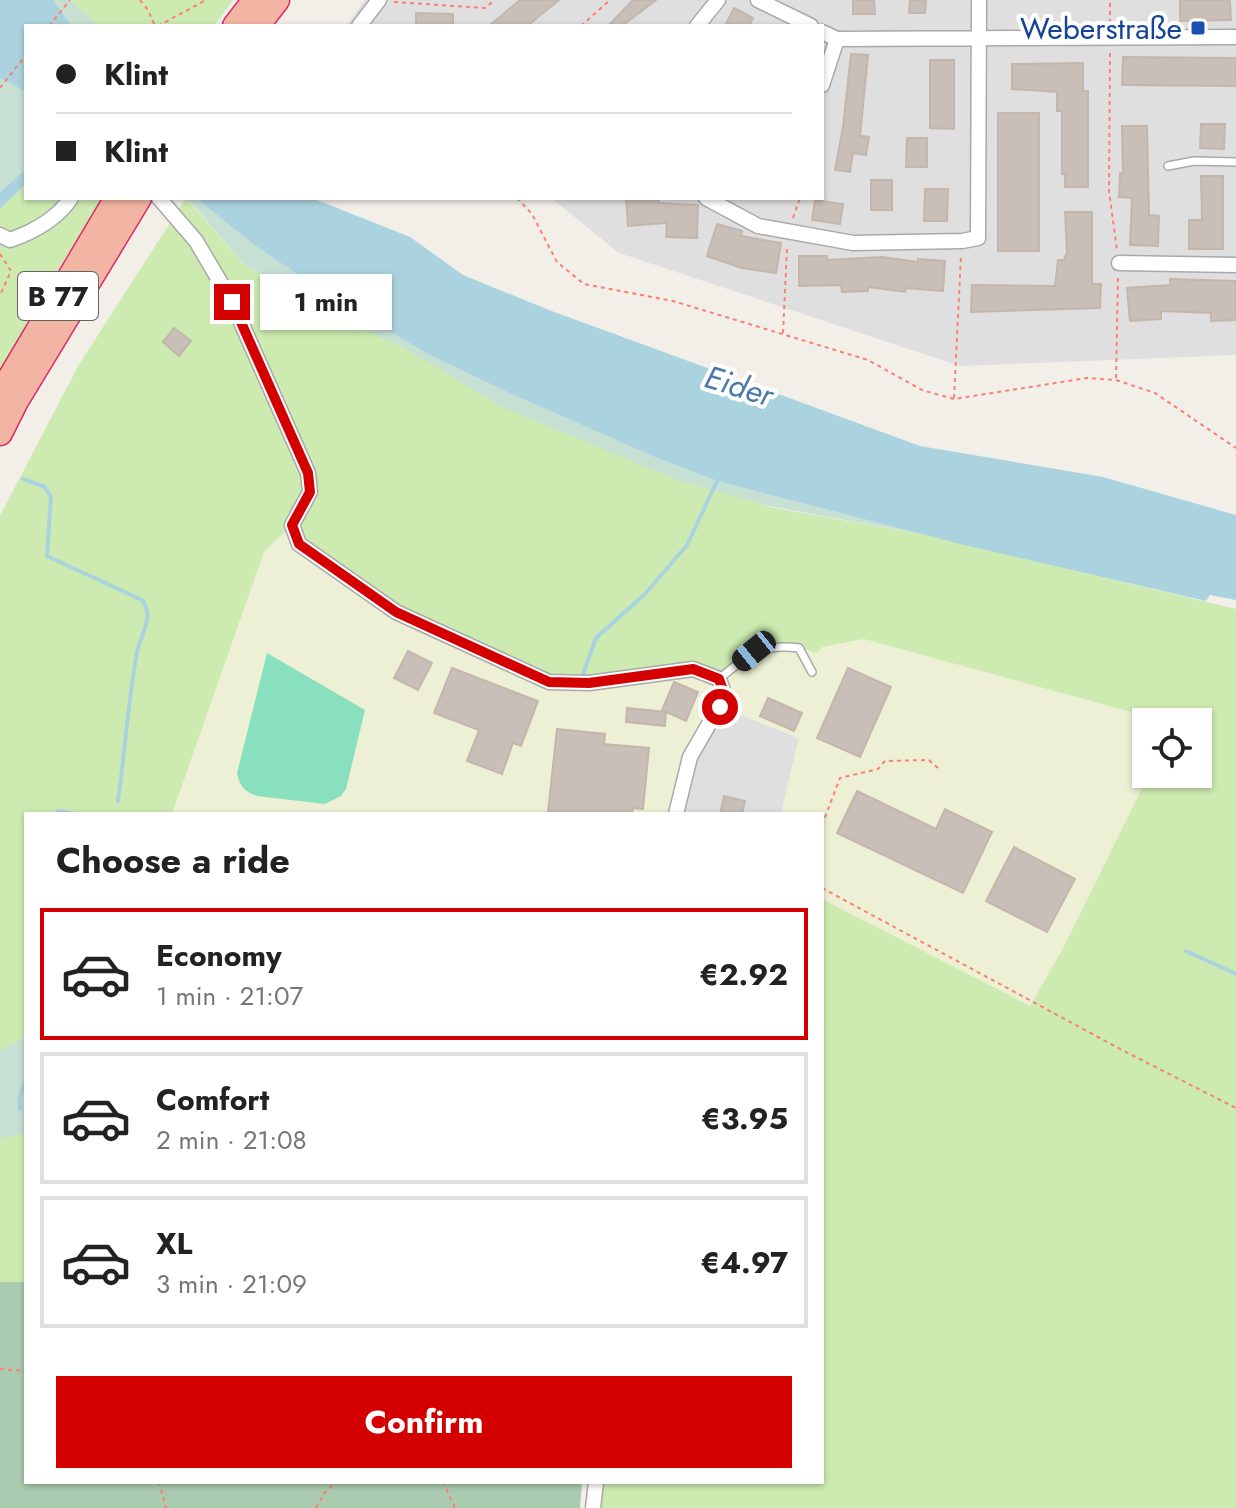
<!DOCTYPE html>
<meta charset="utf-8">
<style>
:root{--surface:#fff;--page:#f6f6f6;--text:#222;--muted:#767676;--line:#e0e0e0;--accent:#d40000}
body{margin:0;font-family:Jost,sans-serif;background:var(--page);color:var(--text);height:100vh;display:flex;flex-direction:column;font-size:30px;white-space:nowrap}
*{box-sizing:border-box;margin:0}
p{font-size:26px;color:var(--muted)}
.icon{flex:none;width:44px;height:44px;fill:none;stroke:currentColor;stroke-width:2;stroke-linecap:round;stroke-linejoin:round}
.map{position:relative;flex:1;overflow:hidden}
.sheet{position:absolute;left:24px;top:812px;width:800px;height:672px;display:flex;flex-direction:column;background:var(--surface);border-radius:0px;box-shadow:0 2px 6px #0004}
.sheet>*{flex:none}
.hud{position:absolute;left:24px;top:24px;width:800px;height:176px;border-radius:0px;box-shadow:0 2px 6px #0004;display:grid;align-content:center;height:176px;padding:0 32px;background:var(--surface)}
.buttons{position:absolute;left:1132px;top:708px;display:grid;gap:16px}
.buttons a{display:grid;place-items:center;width:80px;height:80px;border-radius:0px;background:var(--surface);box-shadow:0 2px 6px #0004;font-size:40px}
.end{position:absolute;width:36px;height:36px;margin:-18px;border:10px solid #d40000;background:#fff;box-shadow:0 0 0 4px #fff}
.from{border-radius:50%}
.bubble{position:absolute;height:56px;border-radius:0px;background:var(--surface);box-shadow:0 2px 6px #0004;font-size:26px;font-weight:700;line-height:56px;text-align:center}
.car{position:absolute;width:24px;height:48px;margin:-24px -12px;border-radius:10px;box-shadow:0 0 6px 2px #0007;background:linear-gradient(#222 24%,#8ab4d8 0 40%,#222 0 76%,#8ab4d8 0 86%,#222 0)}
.hud b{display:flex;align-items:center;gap:28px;height:76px;font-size:30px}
.hud b+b{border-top:2px solid var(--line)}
.hud i{width:20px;height:20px;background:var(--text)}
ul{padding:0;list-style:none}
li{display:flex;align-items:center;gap:24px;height:132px;margin:0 16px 12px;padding:0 16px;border:4px solid var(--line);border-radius:0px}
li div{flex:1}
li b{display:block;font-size:30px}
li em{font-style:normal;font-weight:700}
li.current{border-color:var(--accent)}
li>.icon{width:72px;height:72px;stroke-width:1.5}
h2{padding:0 32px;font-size:36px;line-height:96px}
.cta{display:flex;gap:16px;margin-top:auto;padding:16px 32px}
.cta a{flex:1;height:92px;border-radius:0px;background:var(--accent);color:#fff;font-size:32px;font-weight:700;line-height:92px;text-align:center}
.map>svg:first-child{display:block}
.residential{fill:#e0dfdf}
.farmland{fill:#eef0d5}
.grass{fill:#cdebb0}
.wetland{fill:#c6e0d4}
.cemetery{fill:#aacbaf}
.pitch{fill:#88e0be}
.water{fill:#aad3df}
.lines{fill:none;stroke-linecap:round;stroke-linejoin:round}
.stream{stroke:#aad3df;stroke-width:4}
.building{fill:#c7bfb8;stroke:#c4b6ab;stroke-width:2}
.service-casing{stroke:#a9a9a9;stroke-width:10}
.minor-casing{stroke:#a9a9a9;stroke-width:17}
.trunk-casing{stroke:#dc2a67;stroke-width:27}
.path{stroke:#fa8072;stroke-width:2;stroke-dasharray:4 4;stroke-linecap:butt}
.service{stroke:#fff;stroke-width:7}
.minor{stroke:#fff;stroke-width:14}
.trunk{stroke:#f2b4a3;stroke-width:24}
.route{stroke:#d40000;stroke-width:10}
.transit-dot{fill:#1a4fb4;stroke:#fff;stroke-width:3}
.labels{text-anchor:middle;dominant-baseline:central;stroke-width:8;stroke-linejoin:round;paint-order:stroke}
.shield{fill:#fff;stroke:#646464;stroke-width:2}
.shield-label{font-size:28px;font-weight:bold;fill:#222}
.transit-label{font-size:30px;fill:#164399;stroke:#fff;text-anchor:end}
.water-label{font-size:32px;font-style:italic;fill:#4a7aab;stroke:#fff}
</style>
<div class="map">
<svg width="1236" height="1508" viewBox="0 0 1236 1508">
<rect width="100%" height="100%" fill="#f2efe9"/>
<path class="residential" d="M365 0H1236V355L960 366 619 253 551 198H822V26H346Z
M720 707 799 738 781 814H676L690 757Z"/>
<path class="farmland" d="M292 525 754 651 821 647 864 639 1168 722H1146V774H1149L1062 950 1030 1006 822 899V814H781L799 738 721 707 690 757 676 814H172L264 552Z"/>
<path class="grass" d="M69 0H233L214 26H100Z
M26 184V198H103L43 293 0 374V209Z
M186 198 244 264 318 308 404 348 769 507 922 534 1236 609V1508H593L596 1482H822V899L1030 1006 1062 950 1149 774H1198V722H1168L864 639 822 647 818 653 799 648 754 651 719 679 709 673 549 682 396 612 299 544 292 525 264 552 172 814H26V1282H0V516L78 366Z"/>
<path class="wetland" d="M53 0H69L100 26H72Z
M0 78 26 92V169L0 192Z
M187 198H196L257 247 334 299 428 354 507 392 657 458 717 481 922 534 769 506 677 480 502 407 404 348 318 308 244 264Z
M26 1036V1133L0 1138V1051Z"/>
<path class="cemetery" d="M0 1282H26V1482H582L580 1508H0Z"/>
<path class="pitch" d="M267 653 365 710 346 789 341 796 325 804 257 796C244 791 240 787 237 773Z"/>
<path class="water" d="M0 0H53L72 26H26V92L0 78Z
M26 169V184L0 209V192Z
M196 198H312L410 237 463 275 549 310 920 446 1103 477 1236 515V600L1210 595 1206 601 960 544 717 481 657 458 507 392 428 354 334 299 257 247Z"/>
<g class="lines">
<path class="stream" d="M23 479 45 487 51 497 47 556 142 600C155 616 141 634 137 652 128 701 125 752 118 801
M583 674 596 638 646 593 687 545 717 481
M57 814 58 811 76 814
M1186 951 1236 974
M20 1109 19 1099 26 1079"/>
</g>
<path class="building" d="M520 0H559L527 26H489Z
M633 0H656L622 26H608Z
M853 0H874L875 14H853Z
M910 0H926L925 13H909Z
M1180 0H1230L1231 20 1180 21Z
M734 8 753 18 749 26H725Z
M416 13 453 14V26H416Z
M851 54 868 55 860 136 869 137 866 155 853 153 850 172 835 170 843 127Z
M1123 57 1236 58V86L1122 85Z
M930 60H954V129L930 128Z
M1083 63V91H1088V187H1065V174H1062V111H1057V92L1012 89V64Z
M998 113H1039V251H998Z
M1201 124H1225L1224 149 1200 148Z
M1122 126H1147L1149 215 1159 216 1158 246 1130 245 1132 198 1119 197 1120 173H1123Z
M907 138H927V167H906Z
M1201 176H1223V249H1189V220H1202Z
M871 180H892V210H871Z
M925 189H948L947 221H924Z
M626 198H658L659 203 698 205 697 238 666 237 667 223 628 226Z
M815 200 843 204 840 224 812 220Z
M1065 212H1092V284H1101L1100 308 971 312 972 285 1055 286 1058 260H1064L1067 252Z
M717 224 742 231 741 236 781 243 776 273 742 268 707 256Z
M799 256H827V260L882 257 918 262V259L945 261 943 291 906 288 905 292 868 287V291L842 292 841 285 799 286Z
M1170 279 1236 281V320L1211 321V313L1161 311V319L1130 321 1127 288 1170 285Z
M174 328 191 341 179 356 163 342Z
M408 651 432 663 418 690 394 678Z
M452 668 538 701 521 746 513 743 502 774 467 761 479 730 434 713Z
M848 668 891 687 860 757 817 738Z
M674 682 698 692 686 721 662 710Z
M768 698 802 713 794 731 760 716Z
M627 708 666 712 665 726 626 722Z
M557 729 605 734 604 744 649 748 643 809 633 808 632 814 548 812Z
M857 791 936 829 945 809 992 832 963 893 837 833Z
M724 796 745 801 742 814H720Z
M1014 847 1075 879 1047 932 986 901Z"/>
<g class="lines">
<defs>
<path id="service" d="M1168 166 1194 161 1236 162
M720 678C749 655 760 643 799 648L812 672"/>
<path id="minor" d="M758 0 811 26
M359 26 379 0
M697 26 718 0
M822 32 837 39 1236 37
M822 85 837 39
M159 198 196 241 232 302 308 473 310 492 292 525 299 544 396 612 549 682 589 683 693 669 719 679 725 696 690 757 676 814
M706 198 758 226 853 243 962 241 978 238 979 0
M0 235 10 240C33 232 57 219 71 198
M1119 263 1236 265
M593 1508 596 1482"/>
<path id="trunk" d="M235 26 255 0
M257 26 277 0
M0 395 117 198
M0 433 16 401 139 198"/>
</defs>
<use href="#service" class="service-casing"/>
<use href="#minor" class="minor-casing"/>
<use href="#trunk" class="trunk-casing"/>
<path class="path" d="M140 0 148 10 155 26
M394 2 485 8 495 0
M1110 23V0
M49 26 70 0
M158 26 206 0
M581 26 610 0
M1110 53 1109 191 1117 250
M0 88 26 55
M517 198 532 214 557 262 584 284 673 301 868 360 922 390 954 399 1087 378 1116 380 1155 393 1236 448
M793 218 800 198
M0 254 11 271 0 295
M783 333 787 248
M1116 378 1118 276
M954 398 961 256
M822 825 840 778 878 769 885 761 929 760 938 768
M822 888 1122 1050 1236 1108
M0 1369 26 1371
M159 1482 166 1508
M443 1482 455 1508
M316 1508 325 1492 337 1482"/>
<use href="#service" class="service"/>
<use href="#minor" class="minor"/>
<use href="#trunk" class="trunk"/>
</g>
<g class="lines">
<path class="route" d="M232 302 308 473 310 492 292 525 299 544 396 612 549 682 589 683 693 669 719 679 725 696 720 707"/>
</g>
<rect class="transit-dot" x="1190" y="20" width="16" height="16" rx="4"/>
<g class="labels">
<rect class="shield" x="18" y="272" width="80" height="48" rx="6"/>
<g class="shield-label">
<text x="58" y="296">B 77</text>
</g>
<g class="transit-label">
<text x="1182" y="28">Weberstraße</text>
</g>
<g class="water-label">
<text transform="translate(739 386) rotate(17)">Eider</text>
</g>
</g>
</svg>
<div class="buttons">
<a><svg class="icon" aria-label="locate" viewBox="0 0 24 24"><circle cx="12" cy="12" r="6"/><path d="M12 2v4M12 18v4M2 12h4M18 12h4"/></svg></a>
</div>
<i class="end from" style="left:720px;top:707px"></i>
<i class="end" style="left:232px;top:302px"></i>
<div class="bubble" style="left:260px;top:274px;width:132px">1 min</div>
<i class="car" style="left:754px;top:651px;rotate:231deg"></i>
<div class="hud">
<b><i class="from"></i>Klint</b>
<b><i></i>Klint</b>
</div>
<section class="sheet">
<h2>Choose a ride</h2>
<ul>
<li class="current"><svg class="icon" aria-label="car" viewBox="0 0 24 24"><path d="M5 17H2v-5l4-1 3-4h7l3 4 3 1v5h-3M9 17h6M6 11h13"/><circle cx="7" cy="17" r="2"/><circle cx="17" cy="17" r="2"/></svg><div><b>Economy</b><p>1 min · 21:07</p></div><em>€2.92</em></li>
<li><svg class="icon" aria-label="car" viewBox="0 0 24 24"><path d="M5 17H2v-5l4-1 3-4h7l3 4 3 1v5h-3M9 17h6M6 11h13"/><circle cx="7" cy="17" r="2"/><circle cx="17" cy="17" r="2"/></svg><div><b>Comfort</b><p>2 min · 21:08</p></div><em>€3.95</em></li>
<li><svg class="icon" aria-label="car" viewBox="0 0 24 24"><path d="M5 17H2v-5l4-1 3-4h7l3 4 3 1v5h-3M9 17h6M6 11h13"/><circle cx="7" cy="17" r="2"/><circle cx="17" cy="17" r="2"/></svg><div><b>XL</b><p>3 min · 21:09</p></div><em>€4.97</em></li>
</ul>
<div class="cta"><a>Confirm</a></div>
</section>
</div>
